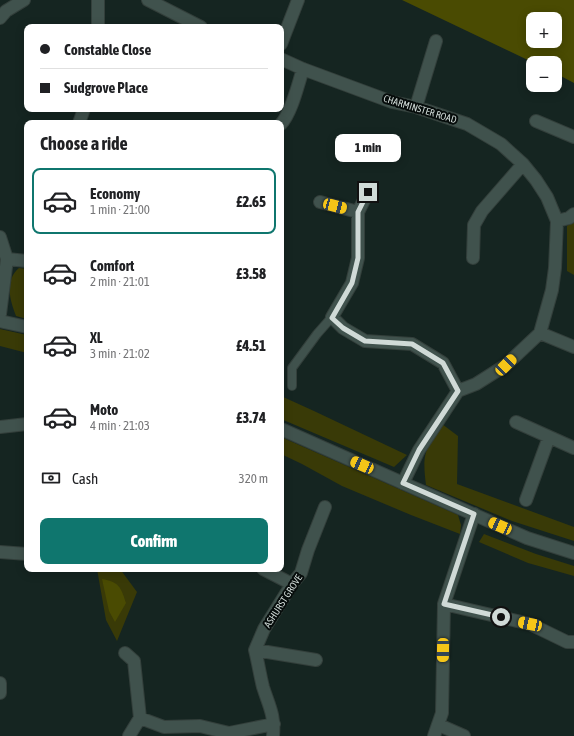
<!DOCTYPE html>
<meta charset="utf-8">
<style>
:root{--surface:#fff;--page:#f2f2f2;--text:#202124;--muted:#757577;--line:#e0e0e0;--accent:#0f766e}
body{margin:0;font-family:"Asap Condensed",sans-serif;background:var(--page);color:var(--text);height:100vh;display:flex;flex-direction:column;font-size:15px;white-space:nowrap}
*{box-sizing:border-box;margin:0}
p{font-size:13px;color:var(--muted)}
.icon{flex:none;width:22px;height:22px;fill:none;stroke:currentColor;stroke-width:2;stroke-linecap:round;stroke-linejoin:round}
.map{position:relative;flex:1;overflow:hidden}
.drawer{position:absolute;left:24px;top:120px;width:260px;height:452px;display:flex;flex-direction:column;background:var(--surface);border-radius:8px;box-shadow:0 2px 10px #0003}
.drawer>*{flex:none}
.top-card{position:absolute;left:24px;top:24px;width:260px;height:88px;border-radius:8px;box-shadow:0 2px 10px #0003;display:grid;align-content:center;height:88px;padding:0 16px;background:var(--surface)}
.fabs{position:absolute;left:526px;top:12px;display:grid;gap:8px}
.fabs a{display:grid;place-items:center;width:36px;height:36px;border-radius:8px;background:var(--surface);box-shadow:0 2px 10px #0003;font-size:20px}
.end{position:absolute;width:18px;height:18px;margin:-9px;border:5px solid #d0dad7;background:#111;box-shadow:0 0 0 2px #111}
.from{border-radius:50%}
.bubble{position:absolute;height:28px;border-radius:8px;background:var(--surface);box-shadow:0 2px 10px #0003;font-size:13px;font-weight:800;line-height:28px;text-align:center}
.car{position:absolute;width:12px;height:24px;margin:-12px -6px;border-radius:5px;box-shadow:0 0 3px 1px #0007;background:linear-gradient(#f5c518 24%,#345 0 40%,#f5c518 0 76%,#345 0 86%,#f5c518 0)}
.top-card b{display:flex;align-items:center;gap:14px;height:38px;font-size:15px}
.top-card b+b{border-top:1px solid var(--line)}
.top-card i{width:10px;height:10px;background:var(--text)}
ul{padding:0;list-style:none}
li{display:flex;align-items:center;gap:12px;height:66px;margin:0 8px 6px;padding:0 8px;border:2px solid transparent;border-radius:8px}
li div{flex:1}
li b{display:block;font-size:15px}
li em{font-style:normal;font-weight:800}
li.on{border-color:var(--accent)}
li>.icon{width:36px;height:36px;stroke-width:1.5}
h2{padding:0 16px;font-size:18px;line-height:48px}
.pay{display:flex;align-items:center;gap:10px;height:44px;padding:0 16px;font-size:15px}
.pay p{margin-inline-start:auto}
.action{display:flex;gap:8px;margin-top:auto;padding:8px 16px}
.action a{flex:1;height:46px;border-radius:8px;background:var(--accent);color:#fff;font-size:16px;font-weight:800;line-height:46px;text-align:center}
.map>svg:first-child{display:block}
.green{fill:#393a07}
.forest{fill:#4a4b02;fill-rule:evenodd}
.lines{fill:none;stroke-linecap:round;stroke-linejoin:round}
.lane-casing{stroke:#333f3b;stroke-width:10}
.street-casing{stroke:#333f3b;stroke-width:14}
.secondary-casing{stroke:#333f3b;stroke-width:14}
.lane{stroke:#40524d;stroke-width:8}
.street{stroke:#40524d;stroke-width:12}
.secondary{stroke:#40524d;stroke-width:12}
.route{stroke:#d0dad7;stroke-width:5}
.labels{text-anchor:middle;dominant-baseline:central;stroke-width:4;stroke-linejoin:round;paint-order:stroke}
.street-label{font-size:10px;fill:#d0dad7;stroke:#060c0b}
</style>
<div class="map">
<svg width="574" height="736" viewBox="0 0 574 736">
<rect width="100%" height="100%" fill="#152521"/>
<path class="green" d="M574 221V275L567 271V226Z
M19 268 27 269V319L16 316C10 300 4 281 19 268Z
M0 329 27 335V353L0 346Z
M281 396 314 411 407 455 394 467 281 419Z
M442 424 458 436 457 484 574 527V541L512 521 426 485C422 454 425 449 442 424Z
M281 437 458 515 461 525 460 534 411 515 342 486 302 464 281 454Z
M484 534 536 554 574 566V576L528 563 479 542Z
M97 569H120L137 592 117 641 106 620Z"/>
<path class="forest" d="M402 0H574V83L555 73V63H534ZM533 19H555V41H533Z
M102 579C119 582 121 587 126 603L115 622 109 611Z"/>
<g class="lines">
<defs>
<path id="lane" d="M292 386V368L317 334 332 317"/>
<path id="street" d="M98 0V27
M148 0 201 27
M0 18 6 11 24 0
M281 44 298 0
M281 59 303 69 392 102 416 107 467 124 501 144 523 164 536 180 547 197 557 221 555 268 552 290 540 333 506 365 476 384 458 391 419 450 403 483
M416 107 436 41
M536 121 574 137
M79 123 84 109
M281 124C292 112 298 84 303 69
M368 192 358 212V258L352 283 332 317 343 328 365 341 412 344 443 363 458 391
M320 202 358 212
M557 221 569 218 574 214
M0 237 7 259 0 314
M473 258 474 225 482 211 523 164
M7 259 27 261
M540 333 574 347
M516 422 574 448
M0 427 27 424
M526 500 549 437
M0 552 27 554
M263 569 292 584
M444 604 530 624 567 642H574
M255 650 264 629 292 584 301 573 308 550 325 507
M255 650C258 662 260 675 263 687 269 706 275 715 273 736
M255 650 316 660
M125 653 134 661 140 718
M0 683V693
M439 725 464 736
M129 736 140 718 164 727 200 726 229 733 274 724
M434 736 442 713 444 604 474 514"/>
<path id="secondary" d="M0 321 27 327
M281 429 527 538 574 553"/>
</defs>
<use href="#lane" class="lane-casing"/>
<use href="#street" class="street-casing"/>
<use href="#secondary" class="secondary-casing"/>
<use href="#lane" class="lane"/>
<use href="#street" class="street"/>
<use href="#secondary" class="secondary"/>
</g>
<g class="lines">
<path class="route" d="M368 192 358 212V258L352 283 332 318 343 328 365 341 412 344 443 363 458 391 419 450 403 483 474 514 444 604 501 617"/>
</g>
<g class="labels">
<g class="street-label">
<text transform="translate(420 109) rotate(17)">CHARMINSTER ROAD</text>
<text transform="translate(283 601) rotate(-57)">ASHURST GROVE</text>
</g>
</g>
</svg>
<div class="fabs">
<a>+</a>
<a>−</a>
</div>
<i class="end from" style="left:501px;top:617px"></i>
<i class="end" style="left:368px;top:192px"></i>
<div class="bubble" style="left:335px;top:134px;width:66px">1 min</div>
<i class="car" style="left:335px;top:206px;rotate:105deg"></i>
<i class="car" style="left:506px;top:365px;rotate:45deg"></i>
<i class="car" style="left:362px;top:465px;rotate:294deg"></i>
<i class="car" style="left:500px;top:526px;rotate:294deg"></i>
<i class="car" style="left:530px;top:624px;rotate:282deg"></i>
<i class="car" style="left:443px;top:650px;rotate:181deg"></i>
<div class="top-card">
<b><i class="from"></i>Constable Close</b>
<b><i></i>Sudgrove Place</b>
</div>
<section class="drawer">
<h2>Choose a ride</h2>
<ul>
<li class="on"><svg class="icon" aria-label="car" viewBox="0 0 24 24"><path d="M5 17H2v-5l4-1 3-4h7l3 4 3 1v5h-3M9 17h6M6 11h13"/><circle cx="7" cy="17" r="2"/><circle cx="17" cy="17" r="2"/></svg><div><b>Economy</b><p>1 min · 21:00</p></div><em>£2.65</em></li>
<li><svg class="icon" aria-label="car" viewBox="0 0 24 24"><path d="M5 17H2v-5l4-1 3-4h7l3 4 3 1v5h-3M9 17h6M6 11h13"/><circle cx="7" cy="17" r="2"/><circle cx="17" cy="17" r="2"/></svg><div><b>Comfort</b><p>2 min · 21:01</p></div><em>£3.58</em></li>
<li><svg class="icon" aria-label="car" viewBox="0 0 24 24"><path d="M5 17H2v-5l4-1 3-4h7l3 4 3 1v5h-3M9 17h6M6 11h13"/><circle cx="7" cy="17" r="2"/><circle cx="17" cy="17" r="2"/></svg><div><b>XL</b><p>3 min · 21:02</p></div><em>£4.51</em></li>
<li><svg class="icon" aria-label="car" viewBox="0 0 24 24"><path d="M5 17H2v-5l4-1 3-4h7l3 4 3 1v5h-3M9 17h6M6 11h13"/><circle cx="7" cy="17" r="2"/><circle cx="17" cy="17" r="2"/></svg><div><b>Moto</b><p>4 min · 21:03</p></div><em>£3.74</em></li>
</ul>
<div class="pay"><svg class="icon" aria-label="cash" viewBox="0 0 24 24"><path d="M3 7h18v10H3z"/><circle cx="12" cy="12" r="2"/></svg>Cash<p>320 m</p></div>
<div class="action"><a>Confirm</a></div>
</section>
</div>
